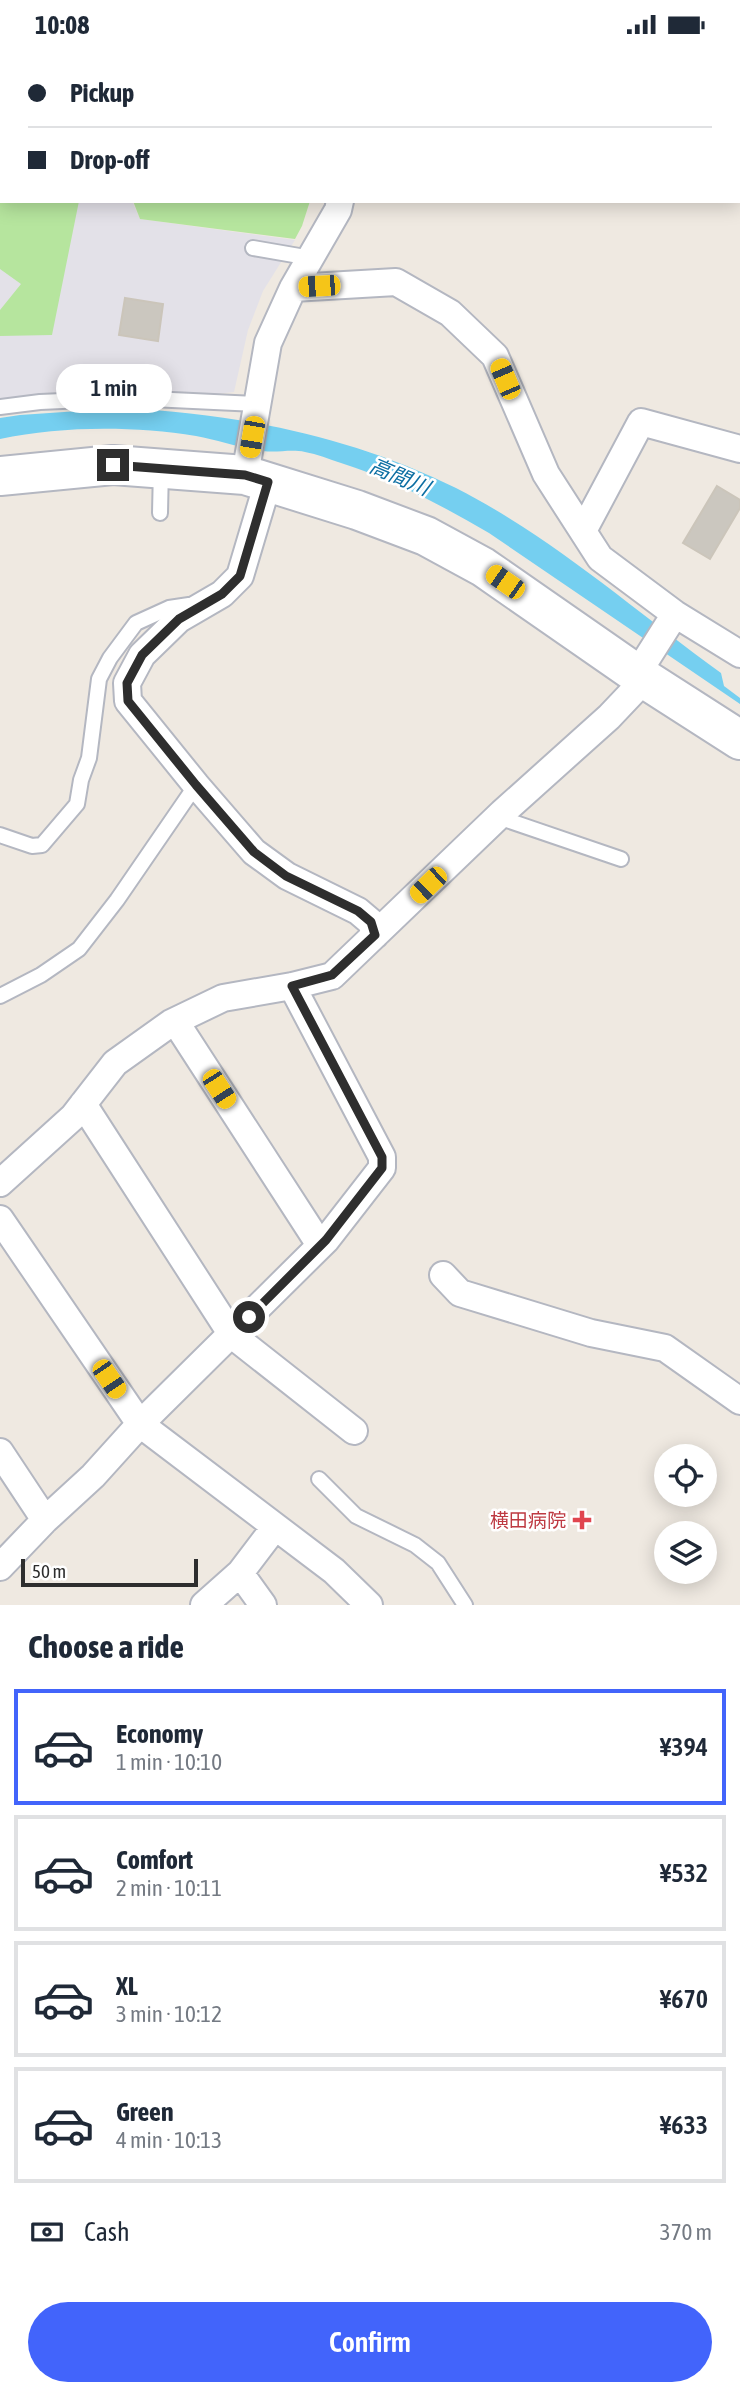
<!DOCTYPE html>
<meta charset="utf-8">
<style>
:root{--surface:#fff;--page:#f6f6f7;--text:#1f2937;--muted:#747a83;--line:#e0e1e3;--accent:#4264fb}
body{margin:0;font-family:"Asap Condensed","Noto Sans JP",sans-serif;background:var(--page);color:var(--text);height:100vh;display:flex;flex-direction:column;font-size:26px;white-space:nowrap}
*{box-sizing:border-box;margin:0}
p{font-size:23px;color:var(--muted)}
.icon{flex:none;width:38px;height:38px;fill:none;stroke:currentColor;stroke-width:2;stroke-linecap:round;stroke-linejoin:round}
.map{position:relative;height:1556px;overflow:hidden}
.sheet{display:flex;flex-direction:column;background:var(--surface);flex:1}
.sheet>*{flex:none}
.top-card{position:absolute;left:0px;top:0px;width:740px;height:154px;box-shadow:0 4px 18px #0003;display:grid;align-content:center;height:154px;padding:0 28px;background:var(--surface)}
.fabs{position:absolute;left:654px;top:1395px;display:grid;gap:14px}
.fabs a{display:grid;place-items:center;width:63px;height:63px;border-radius:50%;background:var(--surface);box-shadow:0 4px 18px #0003;font-size:35px}
.scale{position:absolute;left:21px;bottom:18px;width:177px;box-sizing:border-box;padding-left:7px;border:4px solid #2e2e2e;border-top:0;font-size:19px;line-height:24px;white-space:nowrap;color:#2e2e2e;-webkit-text-stroke:5px #fff;paint-order:stroke}
.end{position:absolute;width:32px;height:32px;margin:-16px;border:9px solid #2e2e2e;background:#fff;box-shadow:0 0 0 4px #fff}
.from{border-radius:50%}
.bubble{position:absolute;height:49px;border-radius:24px;background:var(--surface);box-shadow:0 4px 18px #0003;font-size:23px;font-weight:600;line-height:49px;text-align:center}
.car{position:absolute;width:21px;height:42px;margin:-21px -10px;border-radius:9px;box-shadow:0 0 5px 2px #0007;background:linear-gradient(#f5c518 24%,#345 0 40%,#f5c518 0 76%,#345 0 86%,#f5c518 0)}
.top-card b{display:flex;align-items:center;gap:24px;height:66px;font-size:26px}
.top-card b+b{border-top:2px solid var(--line)}
.top-card i{width:18px;height:18px;background:var(--text)}
ul{padding:0;list-style:none}
li{display:flex;align-items:center;gap:21px;height:116px;margin:0 14px 10px;padding:0 14px;border:4px solid var(--line);border-radius:0px}
li div{flex:1}
li b{display:block;font-size:26px}
li em{font-style:normal;font-weight:600}
li.on{border-color:var(--accent)}
li>.icon{width:63px;height:63px;stroke-width:1.5}
h2{padding:0 28px;font-size:32px;line-height:84px}
.pay{display:flex;align-items:center;gap:18px;height:77px;padding:0 28px;font-size:26px}
.pay p{margin-inline-start:auto}
.primary-button{display:flex;gap:14px;margin-top:auto;padding:14px 28px}
.primary-button a{flex:1;height:80px;border-radius:42px;background:var(--accent);color:#fff;font-size:28px;font-weight:600;line-height:80px;text-align:center}
.status{display:flex;justify-content:space-between;align-items:center;height:49px;padding:0 35px;background:var(--surface);direction:ltr}
.status svg{height:19px;fill:currentColor}
.map>svg:first-child{display:block}
.industrial{fill:#e3e1e8}
.green{fill:#b6e59e}
.water{fill:#75cff0}
.building{fill:#cbc7bf;stroke:#cbc5ba;stroke-width:2}
.lines{fill:none;stroke-linecap:round;stroke-linejoin:round}
.lane-casing{stroke:#b4b7c1;stroke-width:18}
.street-casing{stroke:#b4b7c1;stroke-width:30}
.secondary-casing{stroke:#b4b7c1;stroke-width:42}
.lane{stroke:#fff;stroke-width:14}
.street{stroke:#fff;stroke-width:26}
.secondary{stroke:#fff;stroke-width:38}
.route{stroke:#2e2e2e;stroke-width:9}
.health-dot{fill:#e0444e;stroke:#fff;stroke-width:2.5}
.labels{text-anchor:middle;dominant-baseline:central;stroke-width:5;stroke-linejoin:round;paint-order:stroke}
.health-label{font-size:19px;fill:#be3a42;stroke:#fff;text-anchor:end}
.water-label{font-size:21px;font-style:italic;fill:#0d6fa3;stroke:#fff}
</style>
<div class="status"><b>10:08</b><svg viewBox="0 0 49 12"><path d="M0 12V9h3v3zM5 12V6h3v6zM10 12V3h3v9zM15 12V0h3v12zM26 1h20v11H26zM47 4h2v5h-2z"/></svg></div>
<div class="map">
<svg width="740" height="1556" viewBox="0 0 740 1556">
<rect width="100%" height="100%" fill="#efe9e1"/>
<path class="industrial" d="M0 0H91V2H2V152H132L140 170 295 191 263 242 248 281 234 343 216 345 134 342 0 351Z"/>
<path class="green" d="M2 145V152H79L52 286 0 287V261L21 235 0 220V147Z
M133 152H310L302 177 295 190 140 170Z"/>
<path class="water" d="M123 359C239 365 351 387 456 439 552 488 634 561 721 624L724 637 740 649V655L489 484C441 456 394 431 341 414 329 410 317 405 305 403 291 400 277 404 263 402 240 399 218 391 196 387 133 377 62 377 0 390V369L20 366Z"/>
<path class="building" d="M125 249 163 255 158 292 119 286Z
M717 437 740 451V459L710 510 683 494Z"/>
<g class="lines">
<defs>
<path id="lane" d="M712 0 713 2
M253 199 311 209
M0 358 40 353 130 349 257 355
M160 464 161 419
M498 768 621 810
M0 786 32 797 42 796 77 755 81 731 89 709 99 630 110 609 136 574 169 559 189 556
M0 947 41 926 79 900 117 851 196 736
M319 1430 356 1467 415 1496 438 1514 465 1556"/>
<path id="street" d="M338 0 339 2
M549 0 550 2
M738 96 740 97
M293 239 396 233 450 264 495 307 546 425 600 509 675 565 740 605
M245 426 268 294 293 239 338 161 340 152
M268 433 240 527 222 545 179 570 142 606 127 634 128 652 196 736 254 803 287 827 358 862 371 873 375 886
M583 482 641 373 740 400
M637 625 675 565
M175 972 320 1196
M83 1055 232 1286 354 1382
M0 1134 73 1068 115 1014 171 974 223 949 292 937 332 927 502 764 609 668 645 630
M0 1170 140 1375 334 1522 369 1556
M443 1226 460 1244 591 1284 665 1299 740 1352
M0 1403 45 1471
M0 1518 45 1471 93 1427 140 1375 326 1191 382 1119V1108L292 937
M240 1524 263 1556
M204 1556 240 1524 275 1478"/>
<path id="secondary" d="M0 427 113 416 245 426 357 461 426 487 483 518 637 625 740 691"/>
</defs>
<use href="#lane" class="lane-casing"/>
<use href="#street" class="street-casing"/>
<use href="#secondary" class="secondary-casing"/>
<use href="#lane" class="lane"/>
<use href="#street" class="street"/>
<use href="#secondary" class="secondary"/>
</g>
<g class="lines">
<path class="route" d="M113 416 245 426 268 433 240 527 222 545 179 570 142 606 127 634 128 652 196 736 254 803 286 827 358 862 371 873 375 886 332 926 292 937 382 1108V1119L326 1191 249 1268"/>
</g>
<path class="health-dot" d="M578.5 1460.5h7v7h7v7h-7v7h-7v-7h-7v-7h7z"/>
<g class="labels">
<g class="health-label">
<text x="566" y="1471">横田病院</text>
</g>
<g class="water-label">
<text transform="translate(400 427) rotate(23)">高間川</text>
</g>
</g>
</svg>
<div class="fabs">
<a><svg class="icon" aria-label="locate" viewBox="0 0 24 24"><circle cx="12" cy="12" r="6"/><path d="M12 2v4M12 18v4M2 12h4M18 12h4"/></svg></a>
<a><svg class="icon" aria-label="layers" viewBox="0 0 24 24"><path d="M12 4l9 5-9 5-9-5zM3 14l9 5 9-5"/></svg></a>
</div>
<div class="scale">50 m</div>
<i class="end from" style="left:249px;top:1268px"></i>
<i class="end" style="left:113px;top:416px"></i>
<div class="bubble" style="left:56px;top:315px;width:116px">1 min</div>
<i class="car" style="left:319px;top:237px;rotate:267deg"></i>
<i class="car" style="left:505px;top:330px;rotate:337deg"></i>
<i class="car" style="left:252px;top:388px;rotate:190deg"></i>
<i class="car" style="left:505px;top:533px;rotate:305deg"></i>
<i class="car" style="left:428px;top:836px;rotate:226deg"></i>
<i class="car" style="left:219px;top:1040px;rotate:147deg"></i>
<i class="car" style="left:109px;top:1330px;rotate:146deg"></i>
<div class="top-card">
<b><i class="from"></i>Pickup</b>
<b><i></i>Drop-off</b>
</div>
</div>
<section class="sheet">
<h2>Choose a ride</h2>
<ul>
<li class="on"><svg class="icon" aria-label="car" viewBox="0 0 24 24"><path d="M5 17H2v-5l4-1 3-4h7l3 4 3 1v5h-3M9 17h6M6 11h13"/><circle cx="7" cy="17" r="2"/><circle cx="17" cy="17" r="2"/></svg><div><b>Economy</b><p>1 min · 10:10</p></div><em>¥394</em></li>
<li><svg class="icon" aria-label="car" viewBox="0 0 24 24"><path d="M5 17H2v-5l4-1 3-4h7l3 4 3 1v5h-3M9 17h6M6 11h13"/><circle cx="7" cy="17" r="2"/><circle cx="17" cy="17" r="2"/></svg><div><b>Comfort</b><p>2 min · 10:11</p></div><em>¥532</em></li>
<li><svg class="icon" aria-label="car" viewBox="0 0 24 24"><path d="M5 17H2v-5l4-1 3-4h7l3 4 3 1v5h-3M9 17h6M6 11h13"/><circle cx="7" cy="17" r="2"/><circle cx="17" cy="17" r="2"/></svg><div><b>XL</b><p>3 min · 10:12</p></div><em>¥670</em></li>
<li><svg class="icon" aria-label="car" viewBox="0 0 24 24"><path d="M5 17H2v-5l4-1 3-4h7l3 4 3 1v5h-3M9 17h6M6 11h13"/><circle cx="7" cy="17" r="2"/><circle cx="17" cy="17" r="2"/></svg><div><b>Green</b><p>4 min · 10:13</p></div><em>¥633</em></li>
</ul>
<div class="pay"><svg class="icon" aria-label="cash" viewBox="0 0 24 24"><path d="M3 7h18v10H3z"/><circle cx="12" cy="12" r="2"/></svg>Cash<p>370 m</p></div>
<div class="primary-button"><a>Confirm</a></div>
</section>
